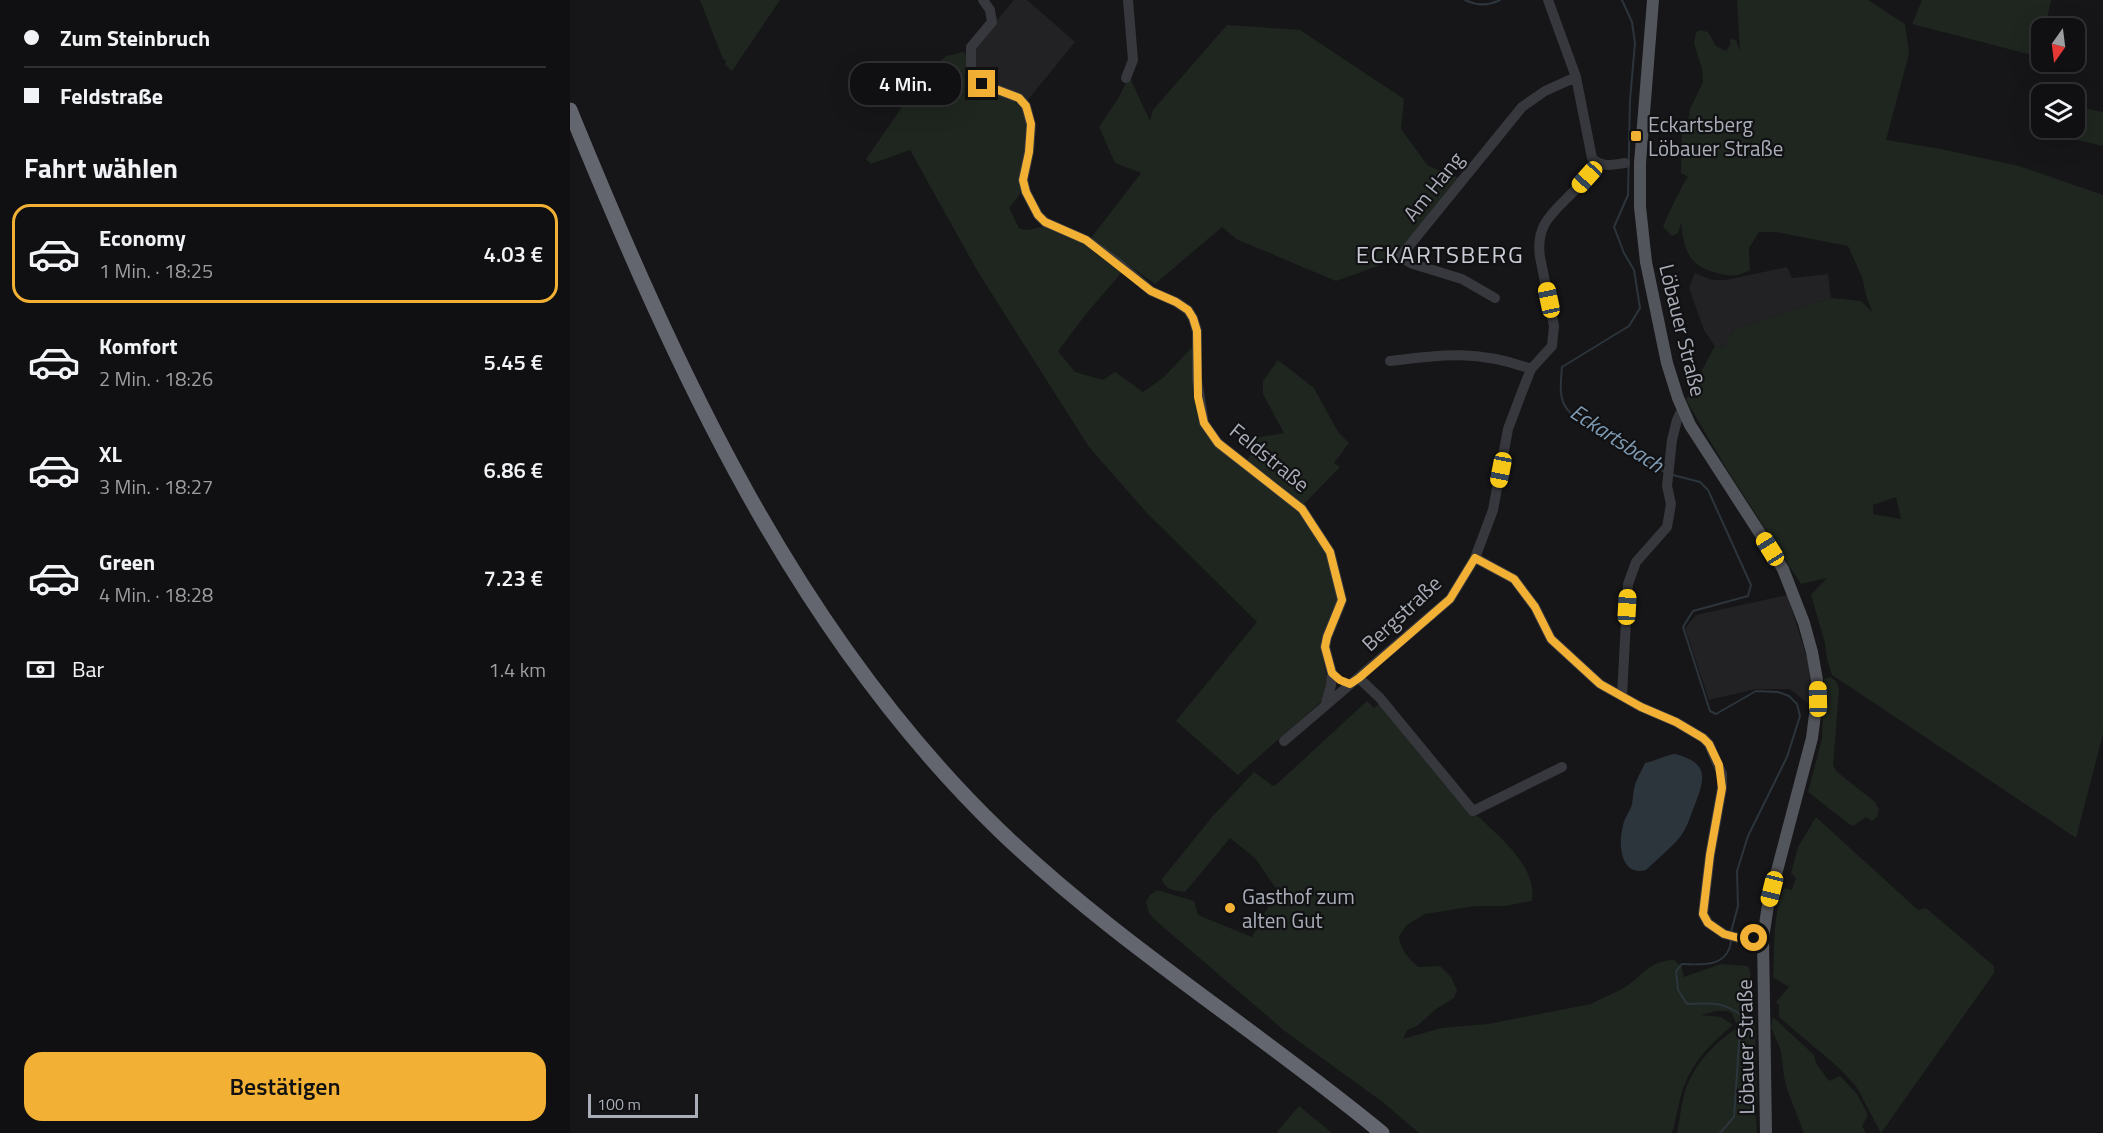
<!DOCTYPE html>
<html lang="de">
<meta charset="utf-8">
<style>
:root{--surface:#101012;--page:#1e1e20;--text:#f1f3f6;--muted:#9c9d9f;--line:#303032;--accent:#f2b134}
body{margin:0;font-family:"Titillium Web",sans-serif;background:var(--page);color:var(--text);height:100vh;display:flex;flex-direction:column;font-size:22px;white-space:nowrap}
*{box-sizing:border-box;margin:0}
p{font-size:20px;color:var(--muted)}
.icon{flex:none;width:33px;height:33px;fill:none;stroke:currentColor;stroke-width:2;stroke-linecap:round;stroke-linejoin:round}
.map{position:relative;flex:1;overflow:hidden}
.drawer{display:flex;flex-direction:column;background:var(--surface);width:570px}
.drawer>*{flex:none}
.hud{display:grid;align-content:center;height:132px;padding:0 24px;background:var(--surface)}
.needle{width:39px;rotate:194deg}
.fabs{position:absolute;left:1461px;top:18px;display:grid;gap:12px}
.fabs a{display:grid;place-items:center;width:54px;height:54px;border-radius:12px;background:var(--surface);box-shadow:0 6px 24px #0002,0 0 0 2px var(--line);font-size:30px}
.scale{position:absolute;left:18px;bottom:15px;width:110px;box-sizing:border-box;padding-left:6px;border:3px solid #a8adb8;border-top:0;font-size:16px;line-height:21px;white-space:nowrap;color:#a8adb8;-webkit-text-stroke:4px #111113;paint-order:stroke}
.end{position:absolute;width:27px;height:27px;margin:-14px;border:8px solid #f2b134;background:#111;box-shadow:0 0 0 3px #111}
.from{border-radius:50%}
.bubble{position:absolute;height:42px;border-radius:18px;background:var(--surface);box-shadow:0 6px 24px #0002,0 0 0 2px var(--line);font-size:20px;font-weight:600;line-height:42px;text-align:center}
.car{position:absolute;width:18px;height:36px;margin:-18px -9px;border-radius:8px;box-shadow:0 0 4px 2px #0007;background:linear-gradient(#f5c518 24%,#345 0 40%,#f5c518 0 76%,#345 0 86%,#f5c518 0)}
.hud b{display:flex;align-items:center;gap:21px;height:57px;font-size:22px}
.hud b+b{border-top:2px solid var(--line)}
.hud i{width:15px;height:15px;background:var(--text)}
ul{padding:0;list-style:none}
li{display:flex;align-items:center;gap:18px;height:99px;margin:0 12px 9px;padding:0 12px;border:3px solid transparent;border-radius:18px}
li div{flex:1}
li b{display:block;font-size:22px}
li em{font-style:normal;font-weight:600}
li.selected{border-color:var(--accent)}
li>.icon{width:54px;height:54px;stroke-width:1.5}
h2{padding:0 24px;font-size:27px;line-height:72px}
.pay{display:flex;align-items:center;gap:15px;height:66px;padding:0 24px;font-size:22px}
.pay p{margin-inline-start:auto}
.button{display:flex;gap:12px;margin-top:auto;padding:12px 24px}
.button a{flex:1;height:69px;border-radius:18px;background:var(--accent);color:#111;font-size:24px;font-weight:600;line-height:69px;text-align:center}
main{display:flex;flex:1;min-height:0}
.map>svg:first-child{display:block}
.built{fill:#222225}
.green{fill:#1e261f;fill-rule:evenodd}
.water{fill:#2c353c}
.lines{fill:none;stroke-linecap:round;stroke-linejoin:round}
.stream{stroke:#2c353c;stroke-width:2}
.minor{stroke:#37383d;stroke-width:10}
.major{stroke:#53555c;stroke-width:12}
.highway{stroke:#63666e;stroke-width:15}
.route{stroke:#f2b134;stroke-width:8}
.poi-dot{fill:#f2b134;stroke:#111113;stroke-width:2}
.labels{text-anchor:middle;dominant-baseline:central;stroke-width:4.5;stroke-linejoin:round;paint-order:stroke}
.poi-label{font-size:21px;fill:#a8adb8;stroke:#111113;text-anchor:start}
.street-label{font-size:21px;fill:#a8adb8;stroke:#111113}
.water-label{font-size:22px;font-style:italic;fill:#7f9bb3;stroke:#111113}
.quarter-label{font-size:24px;letter-spacing:1.5px;fill:#c9ccd4;stroke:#111113}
</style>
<main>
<section class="drawer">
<div class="hud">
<b><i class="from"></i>Zum Steinbruch</b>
<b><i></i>Feldstraße</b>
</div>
<h2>Fahrt wählen</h2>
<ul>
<li class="selected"><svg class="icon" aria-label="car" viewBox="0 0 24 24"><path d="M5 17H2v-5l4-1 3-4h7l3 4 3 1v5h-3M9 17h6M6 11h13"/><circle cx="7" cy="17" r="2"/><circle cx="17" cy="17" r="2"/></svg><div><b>Economy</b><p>1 Min. · 18:25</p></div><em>4.03 €</em></li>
<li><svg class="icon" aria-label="car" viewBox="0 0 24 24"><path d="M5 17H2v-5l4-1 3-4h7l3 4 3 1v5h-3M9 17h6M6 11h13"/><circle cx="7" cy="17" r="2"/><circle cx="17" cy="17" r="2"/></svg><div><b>Komfort</b><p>2 Min. · 18:26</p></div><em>5.45 €</em></li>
<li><svg class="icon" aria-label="car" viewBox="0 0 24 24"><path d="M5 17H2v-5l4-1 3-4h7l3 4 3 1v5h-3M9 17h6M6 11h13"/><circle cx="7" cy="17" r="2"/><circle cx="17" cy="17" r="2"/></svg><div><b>XL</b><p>3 Min. · 18:27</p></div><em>6.86 €</em></li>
<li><svg class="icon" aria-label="car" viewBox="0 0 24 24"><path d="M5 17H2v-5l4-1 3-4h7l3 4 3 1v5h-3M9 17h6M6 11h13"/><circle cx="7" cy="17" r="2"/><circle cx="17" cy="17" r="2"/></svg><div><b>Green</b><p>4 Min. · 18:28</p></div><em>7.23 €</em></li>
</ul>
<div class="pay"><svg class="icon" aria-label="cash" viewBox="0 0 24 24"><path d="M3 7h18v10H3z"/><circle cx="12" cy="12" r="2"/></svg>Bar<p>1.4 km</p></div>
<div class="button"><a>Bestätigen</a></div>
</section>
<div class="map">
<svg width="1533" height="1133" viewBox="0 0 1533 1133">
<rect width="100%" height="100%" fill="#161618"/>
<path class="built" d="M444 0H457L505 42 457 101 403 73V48Z
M1217 267 1222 278 1258 274 1261 298 1164 329 1153 347 1145 346 1134 330 1119 288 1125 273 1142 280H1156Z
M1217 595 1243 676 1241 706 1220 689H1186L1139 700 1115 628 1126 615Z"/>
<path class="green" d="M130 0H210L162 71 155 65 156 61 153 59Z
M1167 0H1298L1335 24 1339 54 1316 140 1371 149 1449 166 1533 195V734L1506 838 1262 675 1257 659 1255 643 1241 595 1257 578 1231 584 1156 468 1116 400 1145 346 1153 347 1164 329 1261 298 1291 301 1303 313 1297 299 1292 277 1278 246 1206 232H1189L1179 248 1180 270C1166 277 1162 277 1147 273 1119 266 1114 251 1111 223L1108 233 1102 236 1093 227C1095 220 1114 181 1118 177L1111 173 1112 131 1118 124 1120 109 1133 82 1132 69 1124 43 1126 32 1130 30 1138 32 1146 46 1156 51 1160 45V39L1166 40 1170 51ZM1326 497 1331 519 1303 514V505Z
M1352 0H1481L1475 28H1472L1470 57 1342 24Z
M657 25 730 30 834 99 831 129 858 166 892 179 819 262 766 281 666 239 652 227 585 284 521 238 571 173 545 163 529 127 549 97 558 79 561 80 580 121 583 110Z
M393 52 396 55V74L444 101 455 112C459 140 450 166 450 194L439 208 449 228C461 233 465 226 476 227 498 229 533 258 552 272L516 314 488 351 505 372 533 380 545 372 573 392 594 377 625 344 632 424 727 511 755 549 770 599 751 647 757 679 753 700 668 775 606 721 687 622 577 513 519 447 408 272 340 150 301 164 296 159 352 78 376 56Z
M1505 106 1533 112V146L1486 135 1488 128H1504Z
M708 360 744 388 768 432 779 443 764 463 770 467 732 506 677 463 685 438 714 433 693 394V381Z
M1260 677 1266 681 1269 690 1263 765 1266 771 1305 802 1309 810 1307 817 1302 821 1296 817 1283 826 1279 824 1238 792 1252 739 1254 679Z
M797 701 804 708 810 703 902 814 909 817C931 839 967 866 962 901L935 906H905L855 914 837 925 829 936C830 949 838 958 848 967L870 966 881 977 887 990 884 998 866 1009 847 1026 837 1030 833 1039 871 1028 918 1024 1021 1004C1032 998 1044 994 1055 987 1073 976 1078 961 1104 960L1111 966 1114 977 1151 964 1177 966 1180 970 1182 1006 1178 1015 1183 1019 1185 1027 1187 1096 1185 1108 1187 1133H1107C1110 1119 1111 1105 1115 1091 1125 1063 1144 1044 1168 1027L1162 1014 1158 1011H1147L1131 1015 1151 1017 1163 1025C1141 1043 1121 1063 1112 1092 1108 1105 1106 1119 1102 1133H849L814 1103 716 1032 585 920 579 913 576 902 580 895 587 890 624 901 628 915 682 937 707 890 685 858 660 838 615 892C605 891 595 890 592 879L642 817 684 772 703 786 707 784Z
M1246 817 1348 910 1356 908 1424 966V973L1311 1133 1286 1086 1268 1067 1209 1017V1005L1206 1002 1219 987 1203 977C1205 949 1202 914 1214 888L1222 890 1226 878 1221 873 1228 847Z
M1203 1017 1244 1055 1246 1063 1259 1081 1270 1076 1287 1094 1298 1115 1292 1126 1296 1133H1234L1218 1092 1214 1077 1211 1051 1201 1027Z
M729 1106 762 1133H706Z"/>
<path class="water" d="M1105 754C1140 763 1135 779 1124 807 1120 817 1117 828 1110 837 1100 849 1087 859 1076 870 1050 877 1048 843 1053 826 1054 818 1060 812 1062 804 1063 798 1063 791 1065 785 1067 778 1072 770 1075 763 1086 761 1095 755 1105 754Z"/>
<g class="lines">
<path class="stream" d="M895 0C907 6 918 6 930 0
M1052 0 1062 22 1065 43 1060 100 1058 195 1044 227 1054 253 1064 270 1070 308 1059 326 992 367C991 380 988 398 997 409 1007 423 1038 430 1053 441 1067 451 1079 465 1095 472
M1103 475 1130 482 1138 490 1181 585 1178 596 1123 611 1113 627 1140 711 1146 714 1186 691 1208 692 1219 696 1227 704 1230 716 1217 757 1178 836 1167 871 1168 906 1161 932
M1150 1133 1164 1117 1171 1015C1152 1001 1140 1003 1117 1004L1108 990 1106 971 1112 964C1133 965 1158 967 1161 941"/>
<path class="minor" d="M413 0 420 10 422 22 401 47V74L412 84 449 98 456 106 461 125 459 152 453 180 456 192 468 215 475 222 516 240 548 263 581 291 606 302 618 310 623 318 627 331V380L634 423 648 443 732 509 760 552 772 600 757 637 755 647 762 673 761 685 756 703
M978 0 1006 77 1022 158C1032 168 1042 165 1055 163
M556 78 563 60 558 0
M925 298 892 279 843 264 830 257 952 107 975 91 1006 77
M820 361C874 354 909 350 961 369
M905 558 944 579 965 607 981 639 1030 684 1071 707 1106 722 1133 738 1139 744 1152 774V788L1140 855 1133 914 1138 923 1154 934 1169 938H1193
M789 678 809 697 903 811 992 767
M1052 696 1058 584 1066 562 1097 527 1101 504 1097 486 1102 440 1107 420 1112 410
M714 741 880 599 905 558 923 510 938 429 950 397 961 369 982 346 984 326 970 257C965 223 984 212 1006 189 1014 181 1021 173 1029 164"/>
<path class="major" d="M1083 0 1070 163V207L1076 262 1097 363 1108 398 1120 425 1213 569 1234 623 1242 652 1247 680V699L1242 738 1198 905 1193 938 1196 1133"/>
<path class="highway" d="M0 110C106 369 224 632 429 830 546 943 686 1029 812 1133"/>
</g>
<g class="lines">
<path class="route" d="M412 84 449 98 456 106 461 124 459 152 453 180 456 192 468 215 475 222 516 240 581 291 606 302 618 310 623 318 627 331 628 397 634 423 648 443 732 509 760 552 772 600 757 637 755 647 762 673 770 680 780 684 789 678 880 599 905 558 944 579 965 607 981 639 1030 684 1071 707 1106 722 1133 738 1139 744 1149 765 1152 788 1140 855 1133 914 1138 923 1154 934 1169 938H1184"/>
</g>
<g class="poi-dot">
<rect x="1060" y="130" width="12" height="12" rx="3"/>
<circle cx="660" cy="908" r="6"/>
</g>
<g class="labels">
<g class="poi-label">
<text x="1078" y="124">Eckartsberg<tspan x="1078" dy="24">Löbauer Straße</tspan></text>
<text x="672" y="896">Gasthof zum<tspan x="672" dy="24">alten Gut</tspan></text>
</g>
<g class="street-label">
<text transform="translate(863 186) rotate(-51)">Am Hang</text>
<text transform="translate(1113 330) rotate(76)">Löbauer Straße</text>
<text transform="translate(700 457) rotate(39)">Feldstraße</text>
<text transform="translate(831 613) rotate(-43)">Bergstraße</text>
<text transform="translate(1175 1047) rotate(-91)">Löbauer Straße</text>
</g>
<g class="water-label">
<text transform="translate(1047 438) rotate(33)">Eckartsbach</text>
</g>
<g class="quarter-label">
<text x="870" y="254">ECKARTSBERG</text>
</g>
</g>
</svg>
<div class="fabs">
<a><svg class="needle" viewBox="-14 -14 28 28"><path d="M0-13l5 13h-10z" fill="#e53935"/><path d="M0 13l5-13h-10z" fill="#9c9d9f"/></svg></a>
<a><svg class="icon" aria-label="layers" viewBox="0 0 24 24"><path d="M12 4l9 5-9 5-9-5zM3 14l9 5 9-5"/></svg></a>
</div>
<div class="scale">100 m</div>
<i class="end from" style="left:1184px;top:938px"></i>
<i class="end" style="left:412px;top:84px"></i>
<div class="bubble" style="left:280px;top:63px;width:111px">4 Min.</div>
<i class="car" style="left:1017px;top:177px;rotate:222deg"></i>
<i class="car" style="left:979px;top:300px;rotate:348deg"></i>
<i class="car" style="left:931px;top:470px;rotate:191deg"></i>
<i class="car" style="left:1200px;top:549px;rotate:328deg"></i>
<i class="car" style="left:1057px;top:607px;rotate:3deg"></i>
<i class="car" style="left:1248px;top:699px;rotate:359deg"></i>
<i class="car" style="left:1202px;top:889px;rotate:194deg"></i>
</div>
</main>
